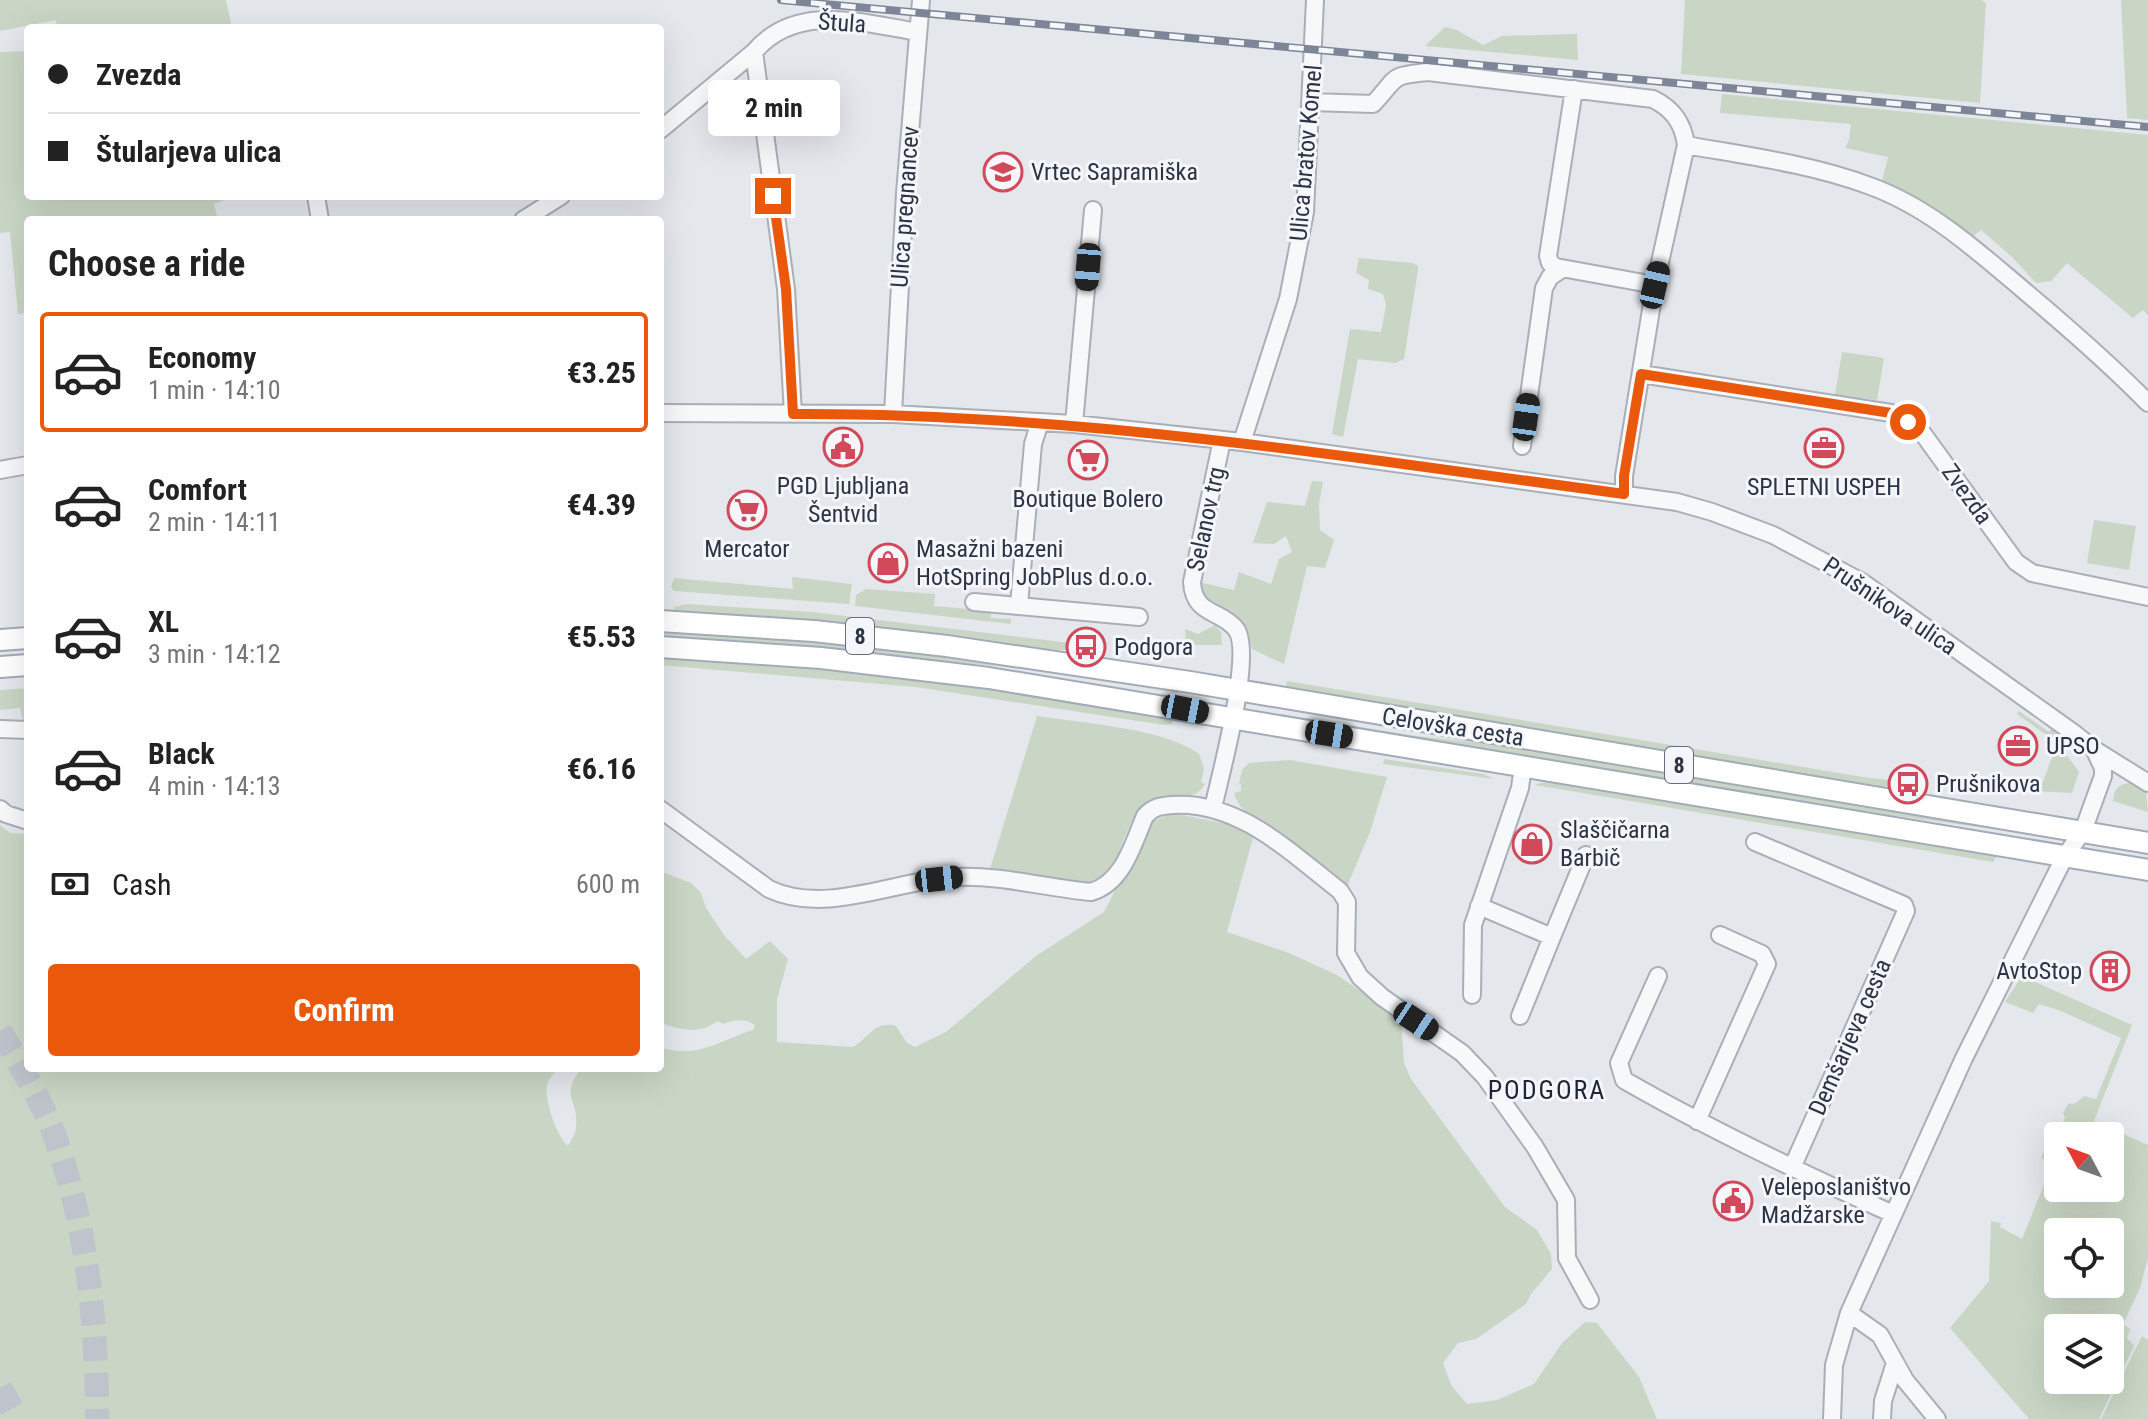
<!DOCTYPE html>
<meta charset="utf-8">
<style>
:root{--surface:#fff;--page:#f2f2f2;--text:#222;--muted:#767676;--line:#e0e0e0;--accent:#ea580c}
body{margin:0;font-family:"Roboto Condensed",sans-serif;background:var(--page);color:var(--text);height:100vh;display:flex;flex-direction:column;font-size:30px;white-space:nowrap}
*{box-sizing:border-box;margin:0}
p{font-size:26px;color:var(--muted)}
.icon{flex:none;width:44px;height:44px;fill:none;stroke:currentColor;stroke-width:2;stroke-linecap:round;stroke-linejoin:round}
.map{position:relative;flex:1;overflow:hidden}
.details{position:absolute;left:24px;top:216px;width:640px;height:856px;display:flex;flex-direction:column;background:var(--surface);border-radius:8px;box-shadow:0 8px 32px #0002}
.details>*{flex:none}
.guide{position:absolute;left:24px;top:24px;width:640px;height:176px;border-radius:8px;box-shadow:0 8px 32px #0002;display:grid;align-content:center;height:176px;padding:0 24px;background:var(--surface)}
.needle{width:52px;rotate:311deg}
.tools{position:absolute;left:2044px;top:1122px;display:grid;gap:16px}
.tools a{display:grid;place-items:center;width:80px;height:80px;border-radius:8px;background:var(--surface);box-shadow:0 8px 32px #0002;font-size:40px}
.end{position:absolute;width:36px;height:36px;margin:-18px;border:10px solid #ea580c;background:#fff;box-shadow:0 0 0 4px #fff}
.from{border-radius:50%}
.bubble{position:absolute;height:56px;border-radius:8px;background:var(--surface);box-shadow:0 8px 32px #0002;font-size:26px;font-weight:700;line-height:56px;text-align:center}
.car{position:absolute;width:24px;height:48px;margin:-24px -12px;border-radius:10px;box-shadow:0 0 6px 2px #0007;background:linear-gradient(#222 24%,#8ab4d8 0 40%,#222 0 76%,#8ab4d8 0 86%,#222 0)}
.guide b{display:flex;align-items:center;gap:28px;height:76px;font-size:30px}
.guide b+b{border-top:2px solid var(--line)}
.guide i{width:20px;height:20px;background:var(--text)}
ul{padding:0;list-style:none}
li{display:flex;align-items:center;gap:24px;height:120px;margin:0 16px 12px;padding:0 8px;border:4px solid transparent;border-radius:8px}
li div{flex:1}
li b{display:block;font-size:30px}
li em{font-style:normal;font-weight:700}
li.on{border-color:var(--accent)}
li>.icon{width:72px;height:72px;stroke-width:1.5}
h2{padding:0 24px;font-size:36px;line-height:96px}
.pay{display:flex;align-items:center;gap:20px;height:88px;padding:0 24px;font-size:30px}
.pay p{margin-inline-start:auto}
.primary-button{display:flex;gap:16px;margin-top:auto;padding:16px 24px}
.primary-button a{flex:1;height:92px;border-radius:8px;background:var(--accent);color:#fff;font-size:32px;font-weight:700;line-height:92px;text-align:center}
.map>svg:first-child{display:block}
.green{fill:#c9d6c5;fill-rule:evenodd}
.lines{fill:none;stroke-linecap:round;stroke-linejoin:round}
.highway-tunnel{stroke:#bfc3cb;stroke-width:24;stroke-dasharray:24 12;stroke-linecap:butt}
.minor-casing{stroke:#a9aeb7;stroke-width:20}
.major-casing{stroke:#a3abb8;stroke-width:24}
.minor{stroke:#f7f8fa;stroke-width:16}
.major{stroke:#fff;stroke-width:20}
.rail-casing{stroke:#7d8696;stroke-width:8}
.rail{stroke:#f4f6f9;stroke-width:5;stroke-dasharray:15;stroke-linecap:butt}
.route{stroke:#ea580c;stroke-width:10}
.labels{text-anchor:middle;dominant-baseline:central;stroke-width:6;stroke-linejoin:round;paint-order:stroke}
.shield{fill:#f4f6f9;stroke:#676e7b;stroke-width:2}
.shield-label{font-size:22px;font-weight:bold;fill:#2b3445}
.street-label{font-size:24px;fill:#2b3445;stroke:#f4f6f9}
.poi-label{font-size:24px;fill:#2b3445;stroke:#f4f6f9;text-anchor:start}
.neighbourhood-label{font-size:26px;letter-spacing:2px;fill:#1d2536;stroke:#f4f6f9}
</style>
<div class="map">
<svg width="2148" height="1419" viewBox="0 0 2148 1419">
<rect width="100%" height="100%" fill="#e4e7ec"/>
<path class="green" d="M0 0H226L232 28H57L56 20 0 31Z
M1685 0H1981L1986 3 1980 103 1681 74Z
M2121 0H2148V120L2127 118Z
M1445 27 1457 30 1483 45 1502 36 1577 34 1578 60 1425 46Z
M28 51V196H235L214 204 218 220H28V312L18 314 10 232 0 233V52Z
M1722 94 2148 135V315L2143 310 2133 318 2067 263 2051 281 2036 283 2012 257 1981 230 1971 238 1881 185 1888 157 1845 148 1849 140 1851 124 1720 113Z
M1359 258 1412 263 1418 266V270L1404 359 1396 363 1358 359 1343 437 1332 434 1350 329 1381 332 1386 305 1383 294 1368 289 1369 280 1356 273Z
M1842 352 1884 358 1877 400 1835 395Z
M1312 481 1323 482 1319 504 1320 530 1334 540 1325 568 1307 566 1284 664 1252 649 1247 628 1206 601 1201 596 1199 582 1234 590 1239 572 1271 584 1279 559 1292 552 1286 536 1274 544 1253 543 1267 502 1305 506Z
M2094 520 2136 526 2129 570 2087 563Z
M792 577 852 584 849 604 674 591 671 587 674 578 793 589Z
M866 589 935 594 934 606 991 611V618L1011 619V624L855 606 856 595Z
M687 604 812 612 1079 644 1078 649 1043 651 674 612V607Z
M1215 625 1221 632 1222 645H1186L1185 629 1198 634Z
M660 629C834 640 1006 661 1178 690V693L1020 668 765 645 660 638Z
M660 655 916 677 1173 716 1172 724 1164 725 916 687 660 665Z
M1287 681 1869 778 1901 781 1900 785 1874 788 1285 691Z
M28 688V722H23L20 708 0 710V690Z
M2019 711 2049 732 2052 728 2066 738 2059 744 2017 714Z
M1281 714 1416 736 1520 747 2011 828 2010 831 1821 806 1281 717Z
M1037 716C1082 723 1164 728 1199 754L1204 768 1201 782 1205 784C1193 806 1169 789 1150 801 1135 810 1130 826 1123 841 1118 854 1114 871 1104 879 1083 897 1015 875 990 869Z
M2056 747 2068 757 2079 772 2072 793 2033 791 2036 783 2042 784Z
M1384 759 1483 774 1494 779 1383 764Z
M1290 760 1387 777 1370 832 1345 891C1327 876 1309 859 1290 844 1271 829 1241 818 1234 793L1241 791V784H1239L1242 770 1249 763Z
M1554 779 1998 854 1993 862 1535 785Z
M2130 783 2146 793 2148 812 2113 801C2114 789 2118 784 2130 783Z
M1171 813 1239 826 1254 834 1227 932 1289 953 1337 975 1401 1019 1404 1063 1411 1079 1505 1207 1537 1230 1551 1254 1552 1269 1531 1294 1526 1304 1476 1339 1458 1343 1443 1363 1451 1385 1467 1404 1497 1400 1534 1384 1562 1343 1585 1322 1597 1323 1639 1377 1657 1419H0V825L10 833 28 834V1068H557C554 1073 549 1079 547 1085 544 1099 557 1138 568 1146 571 1140 576 1133 576 1127 579 1097 559 1100 581 1068H660V1047C696 1060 721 1040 753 1030L755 1025C744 1018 734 1020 723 1024L718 1021C697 1035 683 1030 660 1023V871L691 883 701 893 706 908 724 935 746 959 770 941 788 959 777 999V1042L853 1047C869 1038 875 1020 896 1026L907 1043 915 1047 946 1032 1036 956 1104 912 1150 823Z
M2022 976 2132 1025 2094 1121 2148 1145V1258L2140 1288 2123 1324 2130 1329 2127 1338 2134 1346 2099 1419H2029L1950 1328 1989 1281 1991 1221 2001 1223 2000 1227 2022 1239 2052 1165 2041 1158 2048 1143 2054 1144 2065 1118 2063 1113 2068 1104 2076 1103 2084 1096 2096 1099 2121 1038 2061 1011 2039 1004 2033 1013 2005 1002ZM2110 1136V1188H2058V1136ZM2058 1232H2110V1284H2058ZM2058 1328H2110V1380H2058Z
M2142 1336 2148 1340V1419H2101Z"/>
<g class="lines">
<path class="highway-tunnel" d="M0 1031C20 1064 40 1098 54 1134 87 1225 97 1323 97 1419
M0 1388 18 1419"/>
<defs>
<path id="minor" d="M754 52 786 289 793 414
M1574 89 1548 256 1550 263 1556 267 1655 285
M1311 102 1373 104C1399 77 1387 76 1428 72L1653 99C1673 109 1683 123 1686 145L1655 285 1624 476V494
M660 130 754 52C796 2 862 23 918 32
M1686 145C1748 156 1811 164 1870 186 1928 207 1975 249 2021 288 2065 325 2108 362 2148 403
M316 196 320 220
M523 220 561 196
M1641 374 1891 413 1921 431 2016 562 2032 573 2148 597
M660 413 893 414 1074 424 1242 442 1677 502 1712 512 1773 535 1862 582 2075 734 2094 749 2103 768V776L2083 831 2065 856 1964 1058 1849 1313 1834 1365 1832 1419
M893 414 905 193 921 0
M1074 424 1093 210
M1242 442 1288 299 1305 212 1315 0
M1522 446 1544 288 1550 277 1562 269
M0 470 28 465
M974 602 1139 617
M1019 605 1033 444 1040 422
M0 729 28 730
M2095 750 2148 783
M1213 808C1220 776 1254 653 1236 629 1220 609 1194 616 1192 582L1222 440
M0 809 6 814 28 821
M660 809 769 889C826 916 895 880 956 877 1002 875 1046 888 1091 892 1123 883 1133 844 1145 816 1153 807 1160 806 1172 805 1238 800 1291 853 1340 891L1347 902 1346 953 1360 977 1382 997 1462 1053 1485 1077 1535 1147 1566 1200 1567 1258 1590 1300
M1755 842 1904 905 1906 911 1792 1168
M1479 906 1552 937 1586 855
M1658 976 1619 1063 1624 1080C1711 1130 1801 1173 1893 1214
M1472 995 1473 925 1520 788 1523 766
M1520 1016 1552 937
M1697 1121 1767 964 1762 954 1720 935
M1849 1313 1880 1335 1905 1380 1937 1419
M1882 1419 1883 1401 1895 1363"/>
<path id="major" d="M660 621 814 631 947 646 1190 682 2148 843
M0 640 28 638
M660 647 821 658 989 678 2148 870
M0 667 28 665"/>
</defs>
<use href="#minor" class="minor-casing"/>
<use href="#major" class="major-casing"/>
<use href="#minor" class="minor"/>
<use href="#major" class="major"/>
<defs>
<path id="rail" d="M781 0 2148 127"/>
</defs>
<use href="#rail" class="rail-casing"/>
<use href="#rail" class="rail"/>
</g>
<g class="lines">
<path class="route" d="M773 196 786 289 793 414C995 413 1195 436 1396 463 1472 473 1548 483 1624 494V476L1641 374 1891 413 1908 422"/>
</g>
<defs>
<symbol id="school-ring" viewBox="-11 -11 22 22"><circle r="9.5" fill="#f4f6f9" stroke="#d1495b" stroke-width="1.5"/><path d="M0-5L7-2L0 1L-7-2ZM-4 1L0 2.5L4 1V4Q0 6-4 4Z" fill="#d1495b"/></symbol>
<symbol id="civic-ring" viewBox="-11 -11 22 22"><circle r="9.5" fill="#f4f6f9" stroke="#d1495b" stroke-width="1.5"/><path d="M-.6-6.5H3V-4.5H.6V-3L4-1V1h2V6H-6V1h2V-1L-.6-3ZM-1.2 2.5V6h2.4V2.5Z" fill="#d1495b"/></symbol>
<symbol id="office-ring" viewBox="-11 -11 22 22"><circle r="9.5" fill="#f4f6f9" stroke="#d1495b" stroke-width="1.5"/><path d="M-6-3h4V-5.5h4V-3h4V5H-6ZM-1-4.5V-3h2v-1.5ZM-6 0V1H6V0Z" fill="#d1495b"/></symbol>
<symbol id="supermarket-ring" viewBox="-11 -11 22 22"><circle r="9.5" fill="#f4f6f9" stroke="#d1495b" stroke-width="1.5"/><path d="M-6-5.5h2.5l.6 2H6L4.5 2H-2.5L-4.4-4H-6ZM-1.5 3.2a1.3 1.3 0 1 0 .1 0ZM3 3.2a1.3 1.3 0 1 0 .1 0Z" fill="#d1495b"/></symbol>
<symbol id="shop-ring" viewBox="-11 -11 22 22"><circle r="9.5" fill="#f4f6f9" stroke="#d1495b" stroke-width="1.5"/><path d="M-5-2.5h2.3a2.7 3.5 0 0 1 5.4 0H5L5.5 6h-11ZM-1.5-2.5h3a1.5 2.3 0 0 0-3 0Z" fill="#d1495b"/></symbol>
<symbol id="bus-ring" viewBox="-11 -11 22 22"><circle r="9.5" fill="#f4f6f9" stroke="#d1495b" stroke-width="1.5"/><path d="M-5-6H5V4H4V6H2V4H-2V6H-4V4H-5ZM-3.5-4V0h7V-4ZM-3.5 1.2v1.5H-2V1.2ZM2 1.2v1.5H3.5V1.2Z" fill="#d1495b"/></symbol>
<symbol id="building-ring" viewBox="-11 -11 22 22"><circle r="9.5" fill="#f4f6f9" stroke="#d1495b" stroke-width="1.5"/><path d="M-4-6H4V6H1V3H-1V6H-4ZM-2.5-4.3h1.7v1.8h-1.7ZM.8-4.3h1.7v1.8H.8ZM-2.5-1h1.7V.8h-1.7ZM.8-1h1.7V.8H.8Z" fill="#d1495b"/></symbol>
</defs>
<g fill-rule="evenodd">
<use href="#school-ring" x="981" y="150" width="44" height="44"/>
<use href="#civic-ring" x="821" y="425" width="44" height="44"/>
<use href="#office-ring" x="1802" y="426" width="44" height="44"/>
<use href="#supermarket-ring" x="1066" y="438" width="44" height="44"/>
<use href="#supermarket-ring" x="725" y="488" width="44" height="44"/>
<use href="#shop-ring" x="866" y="541" width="44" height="44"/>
<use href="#bus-ring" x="1064" y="625" width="44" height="44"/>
<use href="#office-ring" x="1996" y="724" width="44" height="44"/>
<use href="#bus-ring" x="1886" y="762" width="44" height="44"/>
<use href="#shop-ring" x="1510" y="822" width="44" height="44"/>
<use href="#building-ring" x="2088" y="949" width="44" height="44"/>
<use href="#civic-ring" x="1711" y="1179" width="44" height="44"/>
</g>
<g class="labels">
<g class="shield">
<rect x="846" y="618" width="28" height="36" rx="6"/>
<rect x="1665" y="747" width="28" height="36" rx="6"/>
</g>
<g class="shield-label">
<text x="860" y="636">8</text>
<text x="1679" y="765">8</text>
</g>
<g class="street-label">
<text transform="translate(842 23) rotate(4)">Štula</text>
<text transform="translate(1306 153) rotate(-85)">Ulica bratov Komel</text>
<text transform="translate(905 207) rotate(-86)">Ulica pregnancev</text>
<text transform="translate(1967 494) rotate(54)">Zvezda</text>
<text transform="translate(1206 519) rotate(-78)">Selanov trg</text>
<text transform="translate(1890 606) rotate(34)">Prušnikova ulica</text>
<text transform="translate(1453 727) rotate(9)">Celovška cesta</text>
<text transform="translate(1850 1037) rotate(-66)">Demšarjeva cesta</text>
</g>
<g class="poi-label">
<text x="1031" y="172">Vrtec Sapramiška</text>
<text x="843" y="486" text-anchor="middle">PGD Ljubljana<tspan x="843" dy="28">Šentvid</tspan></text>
<text x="1824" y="487" text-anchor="middle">SPLETNI USPEH</text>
<text x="1088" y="499" text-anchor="middle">Boutique Bolero</text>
<text x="747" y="549" text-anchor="middle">Mercator</text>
<text x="916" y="549">Masažni bazeni<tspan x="916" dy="28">HotSpring JobPlus d.o.o.</tspan></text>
<text x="1114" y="647">Podgora</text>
<text x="2046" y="746">UPSO</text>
<text x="1936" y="784">Prušnikova</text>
<text x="1560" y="830">Slaščičarna<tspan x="1560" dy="28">Barbič</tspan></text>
<text x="2082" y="971" text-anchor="end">AvtoStop</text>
<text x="1761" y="1187">Veleposlaništvo<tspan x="1761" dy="28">Madžarske</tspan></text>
</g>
<g class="neighbourhood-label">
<text x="1547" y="1090">PODGORA</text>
</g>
</g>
</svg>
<div class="tools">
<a><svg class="needle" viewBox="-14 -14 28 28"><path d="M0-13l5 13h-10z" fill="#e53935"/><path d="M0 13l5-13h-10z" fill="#767676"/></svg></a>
<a><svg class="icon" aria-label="locate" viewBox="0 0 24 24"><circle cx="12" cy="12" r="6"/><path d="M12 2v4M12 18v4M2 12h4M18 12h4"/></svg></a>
<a><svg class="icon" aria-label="layers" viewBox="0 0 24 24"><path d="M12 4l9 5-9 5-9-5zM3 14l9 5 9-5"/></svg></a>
</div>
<i class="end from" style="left:1908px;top:422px"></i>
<i class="end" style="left:773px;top:196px"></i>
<div class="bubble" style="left:708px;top:80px;width:132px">2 min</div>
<i class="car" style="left:1088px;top:267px;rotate:185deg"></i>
<i class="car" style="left:1655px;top:285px;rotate:13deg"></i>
<i class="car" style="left:1526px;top:417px;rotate:8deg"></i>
<i class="car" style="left:1185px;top:709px;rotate:101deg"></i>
<i class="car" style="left:1329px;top:734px;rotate:99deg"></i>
<i class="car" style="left:939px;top:879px;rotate:84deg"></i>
<i class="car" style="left:1416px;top:1021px;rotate:123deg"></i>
<div class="guide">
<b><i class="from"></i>Zvezda</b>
<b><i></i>Štularjeva ulica</b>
</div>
<section class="details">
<h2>Choose a ride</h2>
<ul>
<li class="on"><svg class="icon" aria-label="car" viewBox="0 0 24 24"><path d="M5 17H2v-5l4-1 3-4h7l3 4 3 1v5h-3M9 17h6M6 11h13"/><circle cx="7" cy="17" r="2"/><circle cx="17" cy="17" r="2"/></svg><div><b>Economy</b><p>1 min · 14:10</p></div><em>€3.25</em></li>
<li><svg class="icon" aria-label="car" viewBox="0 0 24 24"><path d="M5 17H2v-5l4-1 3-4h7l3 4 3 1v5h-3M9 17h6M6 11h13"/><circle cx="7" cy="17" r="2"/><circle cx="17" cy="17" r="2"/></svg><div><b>Comfort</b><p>2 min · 14:11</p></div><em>€4.39</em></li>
<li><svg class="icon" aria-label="car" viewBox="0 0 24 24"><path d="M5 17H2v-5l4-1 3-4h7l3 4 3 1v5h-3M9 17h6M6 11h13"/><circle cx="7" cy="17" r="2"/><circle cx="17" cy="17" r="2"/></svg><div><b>XL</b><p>3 min · 14:12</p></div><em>€5.53</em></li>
<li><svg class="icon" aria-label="car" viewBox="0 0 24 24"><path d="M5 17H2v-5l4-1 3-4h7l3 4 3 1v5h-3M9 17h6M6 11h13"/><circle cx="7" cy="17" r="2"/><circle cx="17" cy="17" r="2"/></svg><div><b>Black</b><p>4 min · 14:13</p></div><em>€6.16</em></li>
</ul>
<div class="pay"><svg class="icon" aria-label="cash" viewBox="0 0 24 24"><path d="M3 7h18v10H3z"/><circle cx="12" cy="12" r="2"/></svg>Cash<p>600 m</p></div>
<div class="primary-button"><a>Confirm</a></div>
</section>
</div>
